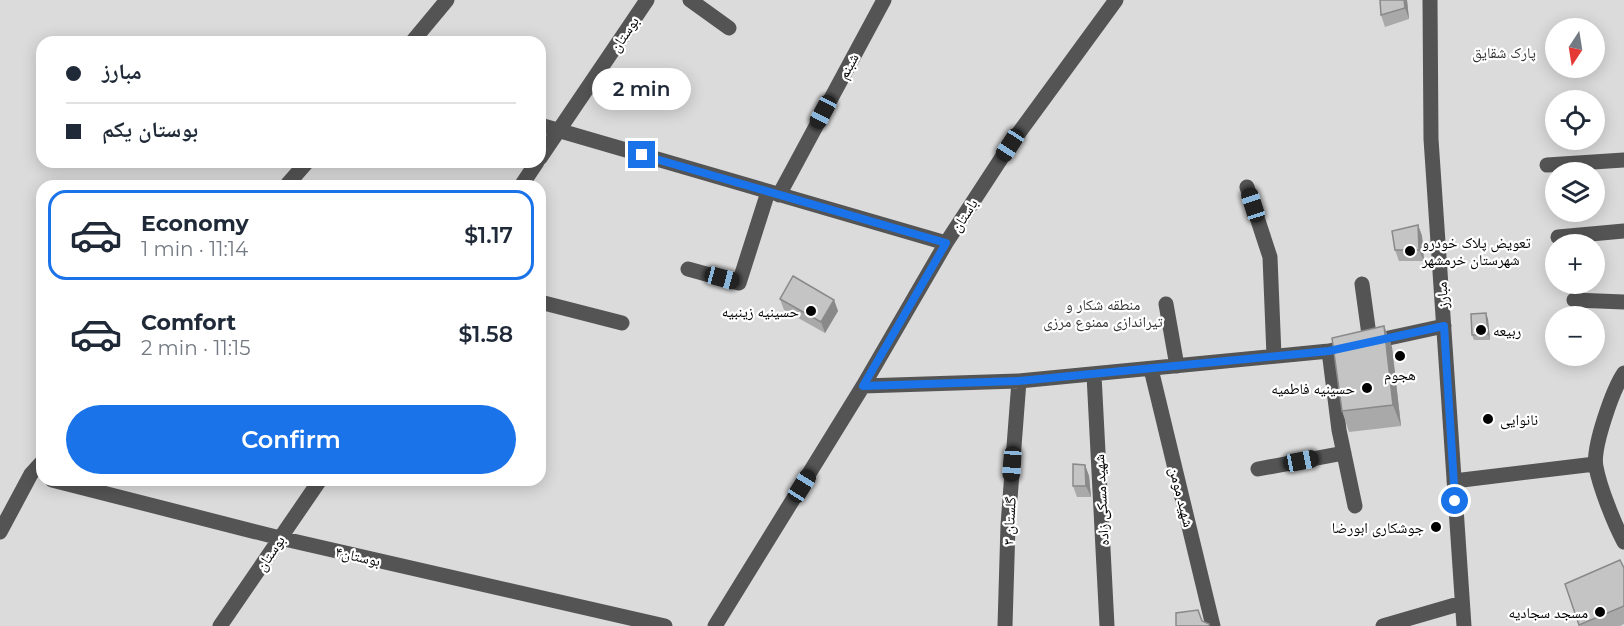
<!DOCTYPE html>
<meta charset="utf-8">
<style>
:root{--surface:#fff;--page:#f6f6f7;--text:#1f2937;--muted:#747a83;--line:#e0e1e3;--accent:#1a73e8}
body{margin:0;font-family:Montserrat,"Noto Naskh Arabic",sans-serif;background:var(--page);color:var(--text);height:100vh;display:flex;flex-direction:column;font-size:22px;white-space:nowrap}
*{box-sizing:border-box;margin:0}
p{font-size:20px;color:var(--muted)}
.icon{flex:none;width:33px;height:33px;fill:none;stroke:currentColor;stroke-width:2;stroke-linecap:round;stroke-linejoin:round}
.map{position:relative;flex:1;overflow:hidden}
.sheet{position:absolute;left:36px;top:180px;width:510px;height:306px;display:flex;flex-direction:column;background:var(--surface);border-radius:18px;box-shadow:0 3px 15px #0003}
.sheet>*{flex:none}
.top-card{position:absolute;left:36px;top:36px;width:510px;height:132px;border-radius:18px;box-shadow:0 3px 15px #0003;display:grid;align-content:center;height:132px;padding:0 30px;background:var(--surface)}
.needle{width:39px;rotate:192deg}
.tools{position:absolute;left:1545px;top:18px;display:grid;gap:12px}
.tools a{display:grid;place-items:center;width:60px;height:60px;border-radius:50%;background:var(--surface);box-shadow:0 3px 15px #0003;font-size:30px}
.end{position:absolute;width:27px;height:27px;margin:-14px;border:8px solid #1a73e8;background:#fff;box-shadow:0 0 0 3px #fff}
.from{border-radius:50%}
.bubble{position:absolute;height:42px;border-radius:21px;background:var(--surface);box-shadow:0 3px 15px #0003;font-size:20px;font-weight:600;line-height:42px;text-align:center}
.car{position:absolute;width:18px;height:36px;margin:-18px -9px;border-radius:8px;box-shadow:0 0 4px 2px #0007;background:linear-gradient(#222 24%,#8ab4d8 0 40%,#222 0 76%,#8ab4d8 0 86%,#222 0)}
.top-card b{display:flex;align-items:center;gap:21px;height:57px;font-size:22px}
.top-card b+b{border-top:2px solid var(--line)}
.top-card i{width:15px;height:15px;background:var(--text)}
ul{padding:10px 0 0;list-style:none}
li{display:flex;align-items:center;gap:18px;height:90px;margin:0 12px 9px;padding:0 18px;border:3px solid transparent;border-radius:18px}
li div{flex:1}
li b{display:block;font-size:22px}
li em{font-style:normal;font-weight:600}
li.active{border-color:var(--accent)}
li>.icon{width:54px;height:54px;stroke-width:1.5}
.primary-button{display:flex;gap:12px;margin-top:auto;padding:12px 30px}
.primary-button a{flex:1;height:69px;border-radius:36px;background:var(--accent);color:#fff;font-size:24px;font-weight:600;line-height:69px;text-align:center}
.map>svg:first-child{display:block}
.green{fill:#dbdbdb;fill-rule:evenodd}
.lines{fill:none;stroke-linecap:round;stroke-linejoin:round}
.minor{stroke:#545454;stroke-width:15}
.wall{fill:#a9a9a9}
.shaded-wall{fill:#898989}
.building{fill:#c4c4c4;stroke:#898989;stroke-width:1.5}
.route{stroke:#1a73e8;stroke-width:8}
.poi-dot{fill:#000;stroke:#fff;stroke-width:2}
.labels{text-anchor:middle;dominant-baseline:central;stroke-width:4.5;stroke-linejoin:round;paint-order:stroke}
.street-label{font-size:15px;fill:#000;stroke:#fff}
.park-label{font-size:15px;fill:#323232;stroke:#fff}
.poi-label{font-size:15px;fill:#000;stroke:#fff;text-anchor:end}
</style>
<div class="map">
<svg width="1624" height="626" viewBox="0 0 1624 626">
<rect width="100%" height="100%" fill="#fff"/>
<path class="green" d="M0 0H1624V626H0ZM1556 28H1594V68H1556ZM42 42H540V162H42ZM1556 100H1594V140H1556ZM1556 172H1594V212H1556ZM42 186H540V480H42ZM1556 244H1594V284H1556ZM1556 316H1594V356H1556Z"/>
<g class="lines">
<path class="minor" d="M690 0 729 28
M1430 0 1431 139 1464 626
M412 42 447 0
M540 125 946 243
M540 158 647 0
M1547 165 1624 160
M286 186 307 162
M521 186 537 162
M1247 187 1270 257 1274 356
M779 195 884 0
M1558 237 1624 231
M688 269 739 283 768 192
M1362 284 1370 342
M1574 300 1624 302
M540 302 622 323
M1166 304 1177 366
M1329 351 1339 430 1355 506
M1151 369 1213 626
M1624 373C1613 389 1592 448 1596 467 1600 488 1614 523 1624 542
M1094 375 1107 626
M863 386 1019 381 1329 351 1444 326
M1258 469 1344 453
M52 480 280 538 665 626
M1454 481 1595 464
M0 532 31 474 42 462
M220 626 320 480
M715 626 863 386 946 243 1010 145 1116 0
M1005 626 1008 525 1019 381
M1383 626 1462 603"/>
</g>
<path class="wall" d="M1407 0 1409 19 1385 27 1381 15Z
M1418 225 1422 236 1424 261H1399L1395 250Z
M780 299 834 300 838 311 825 333 784 310Z
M1488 319 1490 340H1474L1472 335Z
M1384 326 1392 347 1401 426 1349 432 1342 411Z
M1085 465 1089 476 1091 497H1077L1073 486Z
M1624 568V624L1620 626H1579L1565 584Z"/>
<path class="shaded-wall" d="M1404 0H1407L1409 19 1405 8Z
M1418 225 1422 236 1424 261 1419 250Z
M834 300 838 311 825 333 821 322Z
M1486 313 1488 319 1490 340 1488 334Z
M1384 326 1392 347 1401 426 1393 405Z
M1085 465 1089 476 1091 497 1086 486Z"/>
<path class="building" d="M1380 0H1404L1405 8 1381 15Z
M1418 225 1419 250H1395L1392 231Z
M793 276 834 300 821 322 780 299Z
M1486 313 1488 334 1472 335 1471 314Z
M1384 326 1393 405 1342 411 1332 338Z
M1073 464 1085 465 1086 486H1073Z
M1620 560 1624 568V606L1579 625 1565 584Z
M1198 610 1202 621 1209 624V626H1176V613Z"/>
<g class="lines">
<path class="route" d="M642 155 946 243 863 386 1019 381 1329 351 1444 326 1455 501"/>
</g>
<g class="poi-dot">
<circle cx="1410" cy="251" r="6"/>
<circle cx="811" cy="311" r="6"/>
<circle cx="1481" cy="330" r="6"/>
<circle cx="1400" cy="356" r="6"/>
<circle cx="1367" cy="388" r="6"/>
<circle cx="1488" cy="419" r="6"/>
<circle cx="1436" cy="527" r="6"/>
<circle cx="1600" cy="612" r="6"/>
</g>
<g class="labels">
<g class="street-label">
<text transform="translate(624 34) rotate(-56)">بوستان</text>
<text transform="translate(848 66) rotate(-62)">شبنم</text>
<text transform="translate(964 215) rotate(-57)">باستان</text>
<text transform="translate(1442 295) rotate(-94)">مبارز</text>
<text transform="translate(1182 497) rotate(76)">شهید مومن</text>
<text transform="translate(1101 500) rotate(-93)">شهید مسکی زاده</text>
<text transform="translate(1009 521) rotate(-87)">گلستان ۳</text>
<text transform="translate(270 553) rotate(-56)">بوستان</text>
<text transform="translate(358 556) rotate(13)">بوستان۴</text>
</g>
<g class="park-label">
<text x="1504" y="52">پارک شقایق</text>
<text x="1103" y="304">منطقه شکار و<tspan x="1103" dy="17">تیراندازی ممنوع مرزی</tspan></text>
</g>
<g class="poi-label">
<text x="1422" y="242" text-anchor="start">تعویض پلاک خودرو<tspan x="1422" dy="17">شهرستان خرمشهر</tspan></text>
<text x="799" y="311">حسینیه زینبیه</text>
<text x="1493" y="330" text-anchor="start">ربیعه</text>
<text x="1400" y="374" text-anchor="middle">هجوم</text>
<text x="1355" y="388">حسینیه فاطمیه</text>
<text x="1500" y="419" text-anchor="start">نانوایی</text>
<text x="1424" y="527">جوشکاری ابورضا</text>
<text x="1588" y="612">مسجد سجادیه</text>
</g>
</g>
</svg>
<div class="tools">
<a><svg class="needle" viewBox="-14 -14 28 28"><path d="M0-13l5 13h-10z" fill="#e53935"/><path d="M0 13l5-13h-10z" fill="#747a83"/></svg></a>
<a><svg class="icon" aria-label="locate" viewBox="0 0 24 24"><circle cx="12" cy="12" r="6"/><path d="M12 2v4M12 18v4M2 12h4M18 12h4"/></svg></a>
<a><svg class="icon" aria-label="layers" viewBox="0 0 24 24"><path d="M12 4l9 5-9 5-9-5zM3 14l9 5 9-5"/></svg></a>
<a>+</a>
<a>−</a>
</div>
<i class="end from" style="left:1455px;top:501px"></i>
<i class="end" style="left:642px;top:155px"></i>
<div class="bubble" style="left:592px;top:68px;width:99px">2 min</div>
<i class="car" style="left:823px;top:112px;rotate:208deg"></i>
<i class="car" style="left:1010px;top:145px;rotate:213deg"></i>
<i class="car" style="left:1253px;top:205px;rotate:342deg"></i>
<i class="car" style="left:722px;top:278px;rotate:105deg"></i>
<i class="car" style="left:1301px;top:461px;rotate:79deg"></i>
<i class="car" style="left:1012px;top:464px;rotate:184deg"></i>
<i class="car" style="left:802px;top:486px;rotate:32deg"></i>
<div class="top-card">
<b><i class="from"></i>مبارز</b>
<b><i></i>بوستان یکم</b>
</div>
<section class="sheet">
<ul>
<li class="active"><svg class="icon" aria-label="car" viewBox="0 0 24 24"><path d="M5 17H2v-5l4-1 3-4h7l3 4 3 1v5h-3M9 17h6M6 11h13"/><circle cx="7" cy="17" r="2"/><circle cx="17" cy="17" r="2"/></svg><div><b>Economy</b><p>1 min · 11:14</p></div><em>$1.17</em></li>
<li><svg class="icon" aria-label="car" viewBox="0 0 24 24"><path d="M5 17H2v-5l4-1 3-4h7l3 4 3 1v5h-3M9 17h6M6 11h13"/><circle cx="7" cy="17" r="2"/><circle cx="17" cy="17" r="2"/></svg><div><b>Comfort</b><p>2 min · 11:15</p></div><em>$1.58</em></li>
</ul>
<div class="primary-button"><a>Confirm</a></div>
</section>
</div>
